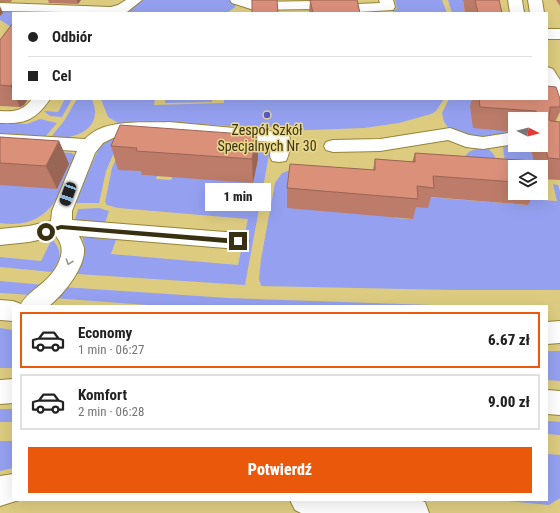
<!DOCTYPE html>
<html lang="pl">
<meta charset="utf-8">
<style>
:root{--surface:#fff;--page:#f6f6f6;--text:#222;--muted:#767676;--line:#e0e0e0;--accent:#ea580c}
body{margin:0;font-family:"Roboto Condensed",sans-serif;background:var(--page);color:var(--text);height:100vh;display:flex;flex-direction:column;font-size:15px;white-space:nowrap}
*{box-sizing:border-box;margin:0}
p{font-size:13px;color:var(--muted)}
.icon{flex:none;width:22px;height:22px;fill:none;stroke:currentColor;stroke-width:2;stroke-linecap:round;stroke-linejoin:round}
.map{position:relative;flex:1;overflow:hidden}
.drawer{position:absolute;left:12px;top:305px;width:536px;height:196px;display:flex;flex-direction:column;background:var(--surface);border-radius:0px;box-shadow:0 4px 16px #0002}
.drawer>*{flex:none}
.guide{position:absolute;left:12px;top:12px;width:536px;height:88px;border-radius:0px;box-shadow:0 4px 16px #0002;display:grid;align-content:center;height:88px;padding:0 16px;background:var(--surface)}
.needle{width:26px;rotate:96deg}
.controls{position:absolute;left:508px;top:112px;display:grid;gap:8px}
.controls a{display:grid;place-items:center;width:40px;height:40px;border-radius:0px;background:var(--surface);box-shadow:0 4px 16px #0002;font-size:20px}
.end{position:absolute;width:18px;height:18px;margin:-9px;border:5px solid #383111;background:#fff;box-shadow:0 0 0 2px #fff}
.from{border-radius:50%}
.bubble{position:absolute;height:28px;border-radius:0px;background:var(--surface);box-shadow:0 4px 16px #0002;font-size:13px;font-weight:800;line-height:28px;text-align:center}
.car{position:absolute;width:12px;height:24px;margin:-12px -6px;border-radius:5px;box-shadow:0 0 3px 1px #0007;background:linear-gradient(#222 24%,#8ab4d8 0 40%,#222 0 76%,#8ab4d8 0 86%,#222 0)}
.guide b{display:flex;align-items:center;gap:14px;height:38px;font-size:15px}
.guide b+b{border-top:1px solid var(--line)}
.guide i{width:10px;height:10px;background:var(--text)}
ul{padding:7px 0 0;list-style:none}
li{display:flex;align-items:center;gap:12px;height:56px;margin:0 8px 6px;padding:0 8px;border:2px solid var(--line);border-radius:0px}
li div{flex:1}
li b{display:block;font-size:15px}
li em{font-style:normal;font-weight:800}
li.selected{border-color:var(--accent)}
li>.icon{width:36px;height:36px;stroke-width:1.5}
.primary-button{display:flex;gap:8px;margin-top:auto;padding:8px 16px}
.primary-button a{flex:1;height:46px;border-radius:0px;background:var(--accent);color:#fff;font-size:16px;font-weight:800;line-height:46px;text-align:center}
.map>svg:first-child{display:block}
.green{fill:#95a1f0}
.lines{fill:none;stroke-linecap:round;stroke-linejoin:round}
.minor-casing{stroke:#958438;stroke-width:2}
.major-casing{stroke:#958438;stroke-width:2}
.minor{fill:#fff;fill-rule:evenodd}
.major{fill:#fff;fill-rule:evenodd}
.wall{fill:#bc7c69}
.shaded-wall{fill:#996555}
.building{fill:#db907a;stroke:#996555}
.oneway{stroke:#9c9888}
.route{fill:#383111}
.poi-dot{fill:#5459cf;stroke:#ead98c;stroke-width:1.5}
.labels{text-anchor:middle;dominant-baseline:central;stroke-width:3;stroke-linejoin:round;paint-order:stroke}
.poi-label{font-size:14px;fill:#383111;stroke:#ead98c}
</style>
<div class="map">
<svg width="560" height="513" viewBox="0 0 560 513">
<rect width="100%" height="100%" fill="#ddcc80"/>
<path class="green" d="M140 0H229L236 2 235 7 227 13H123Z
M395 0H442L447 13 393 12 392 10 397 9Z
M448 0H463L465 13H452Z
M7 10 57 13H13V28L0 20V11Z
M65 99H72L62 117 50 116 44 111 58 112Z
M77 99H92C93 103 96 110 95 114 93 135 67 139 50 138L64 121Z
M101 99H155L154 105 224 103V99H444L436 111 431 114 399 123 364 128 282 131 279 127H242L158 121 120 124 108 117Z
M165 99H212V102L165 103Z
M449 99H483L515 123V134L481 139 449 129 444 122 442 113Z
M40 119 57 123 45 137 0 133V122L27 124Z
M118 136 116 148 106 171 99 203H74L100 146 105 141Z
M234 141 271 144 245 285 77 274C83 261 88 251 82 237L116 240 111 254 238 265 248 219 118 208 107 205 105 202 112 168 118 154 143 171 142 175 157 176 156 179 171 180 174 174 253 183 258 159Z
M515 143V145H530L535 167H515L506 170 503 147Z
M483 147 488 148 495 156 499 180 465 157C468 150 476 149 483 147Z
M46 151 72 153 78 159C60 195 49 230 0 223V182Z
M293 169 394 205 395 218 412 219V207L427 197 528 205 527 199 557 201 553 184 558 185 560 191V290H452L261 286 259 279 261 259 275 183 282 173Z
M99 208 109 211 105 223 77 221 75 220 78 209Z
M52 239C63 252 61 258 52 272L0 267V257L41 261Z
M0 281 45 285 32 295 0 293Z
M63 287 228 298 461 306H161L53 298Z
M0 328 13 330V368H0Z
M547 351H560V381L547 380Z
M0 409H13V422H0Z
M547 421 560 422V435L547 434Z
M0 441H13V468L0 471Z
M547 454 560 455V498L549 505 499 500H547Z"/>
<g class="lines">
<defs>
<path id="minor" d="M126 0H142L127 12 123 13 0 11V3L111 7 118 5Z
M230 0H251L255 2 314 1 357 4 380 3 379 0H393L395 7 393 10 357 12 314 9 254 10 232 3Z
M508 0H522L524 13H510Z
M528 0H542L544 13H530Z
M547 29H560V39H547Z
M547 67 553 69 560 80V99L554 98 547 86Z
M32 99H50C36 120 25 124 0 123V111C14 112 23 111 32 99Z
M169 122 288 133C292 140 290 153 286 161L279 162 272 161 270 156 271 142 169 134 115 137 103 143 95 153 72 211V220L238 233 246 235 249 241 246 247 238 249 79 236C81 240 83 244 84 248 86 267 63 295 49 306H20C29 288 51 284 60 259 63 250 62 244 56 236L29 242 0 245V229L29 226 51 221 52 211 77 151 0 146V134L85 139C104 118 143 123 169 122Z
M450 128 469 135 483 137 515 132V144L483 149 466 147 448 140 380 151 333 152 326 150 324 146 326 142 333 140 380 139Z
M13 474V500H19L0 506V476Z
M290 500H419L425 502 429 513H301L295 510Z"/>
<path id="major" d="M0 300 13 301 21 304 22 306H13V321L0 320Z
M560 321V343L547 344V322Z
M13 379V403L0 404V380Z
M547 390 560 391V415L547 414Z"/>
</defs>
<use href="#minor" class="minor-casing"/>
<use href="#major" class="major-casing"/>
<use href="#minor" class="minor"/>
<use href="#major" class="major"/>
</g>
<path class="wall" d="M0 0H12L11 2H0Z
M48 0H81L78 4 49 3Z
M310 0H357L360 13H309Z
M463 0H499L502 13H465Z
M556 0H560V6Z
M13 23V99H28L24 105 20 107 0 106V40Z
M472 99H560V112L555 122H560V180L541 179V167H535L530 145H541V119H515V132L473 128 470 106Z
M257 135 258 159 253 183 142 175 141 171 118 170 111 146Z
M0 137 59 141 69 164 57 189 0 185Z
M415 153 515 167V193H534L528 205 431 197 428 208 416 207 413 219 287 208V188L373 170 375 159 412 162Z"/>
<path class="shaded-wall" d="M77 0H81L78 4Z
M0 6 3 13 0 16Z
M13 84V91L10 86Z
M16 99H28L24 105 20 107Z
M257 135 258 159 253 183 252 159Z
M59 141 69 164 57 189 46 166Z"/>
<path class="building" d="M252 0H277L278 13H252Z
M310 0H357L360 13H313Z
M475 0H499L502 13H478Z
M13 23V84L10 86 0 85V40Z
M547 86 556 87 560 99V107H550L549 120 551 121 560 122V159L548 158 541 130V119H538L536 111 480 107 479 99H547Z
M120 125 257 135 252 159 136 151 137 148 111 146Z
M0 137 59 141 46 166 0 163Z
M415 153 533 161 534 167H515V182L433 176 434 188 417 186 418 199 287 188 290 164 375 170V159L415 162Z"/>
<defs><path id="oneway-chevron" d="M-2-3.5L2.5 0L-2 3.5" fill="none" stroke-width="1.6" stroke-linecap="round" stroke-linejoin="round"/></defs>
<use class="oneway" href="#oneway-chevron" transform="translate(69 262) rotate(109)"/>
<path class="route" d="M61 225 238 239 241 241 238 244 61 229 46 234 43 232 44 230Z"/>
<circle class="poi-dot" cx="267" cy="115" r="4"/>
<g class="labels">
<g class="poi-label">
<text x="267" y="130">Zespół Szkół<tspan x="267" dy="16">Specjalnych Nr 30</tspan></text>
</g>
</g>
</svg>
<div class="controls">
<a><svg class="needle" viewBox="-14 -14 28 28"><path d="M0-13l5 13h-10z" fill="#e53935"/><path d="M0 13l5-13h-10z" fill="#767676"/></svg></a>
<a><svg class="icon" aria-label="layers" viewBox="0 0 24 24"><path d="M12 4l9 5-9 5-9-5zM3 14l9 5 9-5"/></svg></a>
</div>
<i class="end from" style="left:46px;top:232px"></i>
<i class="end" style="left:238px;top:241px"></i>
<div class="bubble" style="left:205px;top:183px;width:66px">1 min</div>
<i class="car" style="left:68px;top:194px;rotate:200deg"></i>
<div class="guide">
<b><i class="from"></i>Odbiór</b>
<b><i></i>Cel</b>
</div>
<section class="drawer">
<ul>
<li class="selected"><svg class="icon" aria-label="car" viewBox="0 0 24 24"><path d="M5 17H2v-5l4-1 3-4h7l3 4 3 1v5h-3M9 17h6M6 11h13"/><circle cx="7" cy="17" r="2"/><circle cx="17" cy="17" r="2"/></svg><div><b>Economy</b><p>1 min · 06:27</p></div><em>6.67 zł</em></li>
<li><svg class="icon" aria-label="car" viewBox="0 0 24 24"><path d="M5 17H2v-5l4-1 3-4h7l3 4 3 1v5h-3M9 17h6M6 11h13"/><circle cx="7" cy="17" r="2"/><circle cx="17" cy="17" r="2"/></svg><div><b>Komfort</b><p>2 min · 06:28</p></div><em>9.00 zł</em></li>
</ul>
<div class="primary-button"><a>Potwierdź</a></div>
</section>
</div>
